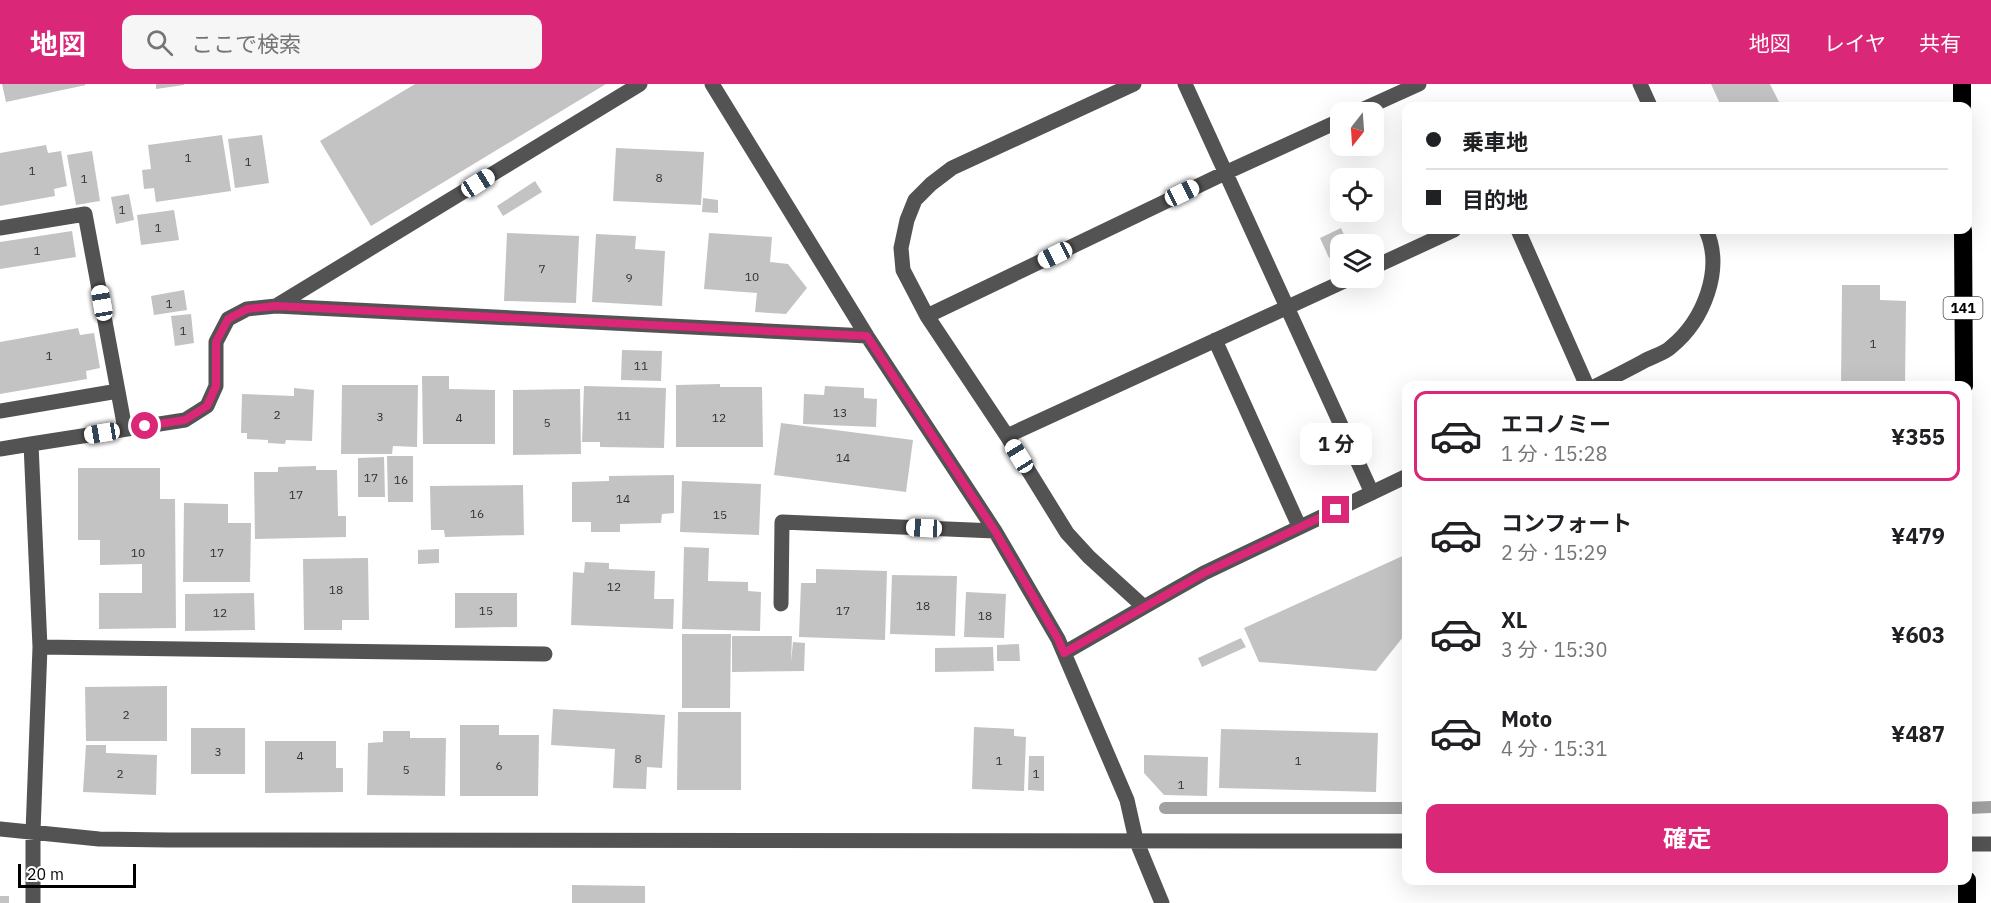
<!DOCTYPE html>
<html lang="ja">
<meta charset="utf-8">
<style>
:root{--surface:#fff;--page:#f6f6f6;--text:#202124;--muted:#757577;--line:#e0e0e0;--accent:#db2777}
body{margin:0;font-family:"IBM Plex Sans","Noto Sans JP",sans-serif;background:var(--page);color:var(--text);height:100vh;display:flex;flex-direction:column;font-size:22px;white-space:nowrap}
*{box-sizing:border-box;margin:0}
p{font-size:20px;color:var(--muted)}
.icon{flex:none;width:33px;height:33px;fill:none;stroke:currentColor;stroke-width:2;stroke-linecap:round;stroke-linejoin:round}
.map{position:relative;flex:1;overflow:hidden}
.drawer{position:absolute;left:1402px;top:297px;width:570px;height:504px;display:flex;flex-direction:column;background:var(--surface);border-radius:12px;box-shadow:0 6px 24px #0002}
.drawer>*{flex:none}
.top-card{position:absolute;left:1402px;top:18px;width:570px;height:132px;border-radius:12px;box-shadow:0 6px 24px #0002;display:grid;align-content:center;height:132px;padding:0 24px;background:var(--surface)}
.needle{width:39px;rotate:197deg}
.buttons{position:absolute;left:1330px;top:18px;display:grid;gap:12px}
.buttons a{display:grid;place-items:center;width:54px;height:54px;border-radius:12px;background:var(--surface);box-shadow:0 6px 24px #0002;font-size:30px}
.scale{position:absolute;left:18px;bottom:15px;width:118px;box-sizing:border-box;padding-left:6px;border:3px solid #000;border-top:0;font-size:16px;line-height:21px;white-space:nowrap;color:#000;-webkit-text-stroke:4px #fff;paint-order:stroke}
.end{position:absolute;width:27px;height:27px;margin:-14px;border:8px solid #db2777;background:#fff;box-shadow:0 0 0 3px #fff}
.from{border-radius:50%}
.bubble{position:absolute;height:42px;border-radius:12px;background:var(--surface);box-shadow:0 6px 24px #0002;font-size:20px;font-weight:700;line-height:42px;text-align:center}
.car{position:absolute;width:18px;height:36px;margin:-18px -9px;border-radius:8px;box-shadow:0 0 4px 2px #0007;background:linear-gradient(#fff 24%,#345 0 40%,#fff 0 76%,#345 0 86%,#fff 0)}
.top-card b{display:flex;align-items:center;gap:21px;height:57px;font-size:22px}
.top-card b+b{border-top:2px solid var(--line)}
.top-card i{width:15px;height:15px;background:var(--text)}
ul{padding:10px 0 0;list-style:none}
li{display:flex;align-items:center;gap:18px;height:90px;margin:0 12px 9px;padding:0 12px;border:3px solid transparent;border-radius:12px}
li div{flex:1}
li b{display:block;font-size:22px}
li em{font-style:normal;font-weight:700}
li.active{border-color:var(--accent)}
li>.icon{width:54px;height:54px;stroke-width:1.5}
.action{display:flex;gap:12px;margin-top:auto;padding:12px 24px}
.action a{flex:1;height:69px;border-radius:12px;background:var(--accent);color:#fff;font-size:24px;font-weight:700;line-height:69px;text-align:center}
header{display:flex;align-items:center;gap:36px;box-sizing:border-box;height:84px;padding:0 30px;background:var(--accent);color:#fff}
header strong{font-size:28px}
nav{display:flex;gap:33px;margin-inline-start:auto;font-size:21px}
.search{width:420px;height:54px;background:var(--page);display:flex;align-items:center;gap:15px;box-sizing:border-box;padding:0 21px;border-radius:12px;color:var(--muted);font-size:22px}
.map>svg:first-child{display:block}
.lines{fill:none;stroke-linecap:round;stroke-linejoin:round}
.stream{stroke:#a1a1a1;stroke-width:12}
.building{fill:#c3c3c3}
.minor{stroke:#535353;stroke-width:15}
.highway{stroke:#000;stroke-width:18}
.route{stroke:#db2777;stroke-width:8}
.labels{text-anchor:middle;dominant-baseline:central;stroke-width:5;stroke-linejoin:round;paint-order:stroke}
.number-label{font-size:12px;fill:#313131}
.shield{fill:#fff;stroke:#4c4c4c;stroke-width:1.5}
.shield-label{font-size:14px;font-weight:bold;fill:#000}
</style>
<header>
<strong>地図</strong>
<div class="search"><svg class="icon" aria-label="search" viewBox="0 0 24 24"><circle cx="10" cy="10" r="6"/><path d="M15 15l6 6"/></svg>ここで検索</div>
<nav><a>地図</a><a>レイヤ</a><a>共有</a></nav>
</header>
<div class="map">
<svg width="1991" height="819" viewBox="0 0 1991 819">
<rect width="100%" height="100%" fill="#fff"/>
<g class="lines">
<path class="stream" d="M1165 724H1407
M1968 724 1991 723"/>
</g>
<path class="building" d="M2 0H85L86 1 6 18Z
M156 0H184V1L156 5Z
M415 0H606L371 142 320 57Z
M1711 0H1770L1781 22H1721Z
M222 51 231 107 156 118 154 104 144 105 142 86 151 85 148 61Z
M262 51 269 99 235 104 228 55Z
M46 61 48 69 61 67 67 102 54 105 55 112 0 122V69Z
M616 64 704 68 701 121 613 117Z
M92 67 100 117 76 121 67 71Z
M535 97 542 108 503 132 497 122Z
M129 110 134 136 116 140 111 113Z
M703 114 718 116V129L702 128Z
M174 126 179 156 141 161 137 131Z
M1341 144 1348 160H1341V169L1329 174 1320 154Z
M72 147 76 173 0 185V158Z
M507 149 579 152 576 219 504 217Z
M709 149 772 153 770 178 788 180 807 204 786 230 755 228 757 209 704 205Z
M596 150 636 152 635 165 665 167 662 222 592 218Z
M1842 201H1880V216L1906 217 1905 302H1841Z
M184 206 187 226 154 231 151 212Z
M191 230 194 259 175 262 171 232Z
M78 244 80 251 94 249 100 284 86 287 87 295 0 310V258Z
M622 266 662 267 661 297 621 296Z
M422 292H449V305L495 306V360H423Z
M720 300V303H762L763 363H676V301Z
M342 301H418L417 363 393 362 392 370H341Z
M584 302 666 304 664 364 600 363V358H582Z
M825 302 864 304V314L877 315 876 343 803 340 804 310 824 311Z
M294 304 314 306 312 357 286 356 285 360 268 359V356L247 355V349H241L242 310 294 312Z
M580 305 581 370 513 371V306Z
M781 339 913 356 906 408 774 391Z
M387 372H413V418H388Z
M384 373 385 413H358V374Z
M316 382V386H337L338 432H346V453L255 455 254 388H278V383Z
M78 384H160V415H175L176 544 99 545V509H142V480L100 481V456H78Z
M674 391V429L662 430 661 439 620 440V448H591V438H572V398L609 397V392Z
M682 397 761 400 759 451 680 448Z
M523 401 524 451 445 453 444 446H431L430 402Z
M184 419 228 420V439H251L250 498H183Z
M684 463 709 464 708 497 748 498V507L761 508 760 547 682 545Z
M439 465V479L418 480V466Z
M1407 470V548L1376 587 1259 578 1244 544Z
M368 474 369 536H342V546H304L303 475Z
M585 478 609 479V485L655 487 654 515H674L673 545 571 541 573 488 584 489Z
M816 485 887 487 885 556 799 553 801 499H816Z
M892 491 957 492 955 552 890 550Z
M966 508 1006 510 1004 554 964 553Z
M254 509 255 546 185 547V510Z
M455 509H517V543L455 544Z
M682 550H731L730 624H682Z
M732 552H792L791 578 793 558 805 559 804 587 732 588Z
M1241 554 1246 563 1202 583 1198 574Z
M1019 560 1020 577H997V561Z
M993 563 994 587 935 588V564Z
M167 602V657H86L85 603Z
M553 625 665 631 662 684 647 683 646 705 613 704 615 665 551 661Z
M678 628H741V706H677Z
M460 641H499V651H539L538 712H460Z
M974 643 1014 645V652L1026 653 1024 707 972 705Z
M191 644H245V690H191Z
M1221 645 1378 649 1376 708 1219 704Z
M383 647H410V654H446L445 712 367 711 368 659 383 658Z
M265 657H336V684H343V708L265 709Z
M86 661H106V669L157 671 156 711 83 708Z
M1144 671 1208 673 1207 712 1164 711 1144 689Z
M1029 672H1044V707L1028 706Z
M572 801 645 802V819H572Z
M0 812H9V819H0Z"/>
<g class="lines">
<path class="minor" d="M712 0 867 252 995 447 1058 555 1127 716 1136 756 1162 819
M1134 0 952 84 931 100 915 116 907 136 901 164 903 186 927 232 1007 352 1067 449 1089 473 1144 523 1204 489 1407 392
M1185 0 1372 409
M1640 0 1650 22
M1357 28 1419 0
M0 144 85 130 125 345
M1518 146 1587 302
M1374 183 1454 146
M276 222 640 0
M927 232 1225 89 1341 36
M1215 256 1299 442
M1596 302C1613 293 1630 285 1646 276 1654 272 1665 269 1671 263 1704 236 1724 185 1706 146
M0 327 118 307
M1007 352 1351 194
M0 365 31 360
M781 520 782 438 995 447
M40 563 545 570
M1064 569 1144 523
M0 745 99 755 168 756 1407 757
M1968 760H1991
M33 819V748L40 563 31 360 185 336 207 322 216 302V258L228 235 247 225 276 222 867 252"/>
<path class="highway" d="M1962 0V22
M1963 146 1964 302
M1967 819V796"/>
</g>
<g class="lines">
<path class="route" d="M145 342 185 336 207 322 216 302V258L228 235 247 225 276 222 867 252 995 447 1058 555 1064 569 1204 489 1336 426"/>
</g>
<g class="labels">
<g class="number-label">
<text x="188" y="73">1</text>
<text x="248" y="77">1</text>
<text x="32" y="86">1</text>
<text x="659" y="93">8</text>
<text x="84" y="94">1</text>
<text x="122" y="125">1</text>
<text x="158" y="143">1</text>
<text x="37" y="166">1</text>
<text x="542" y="184">7</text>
<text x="752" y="192">10</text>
<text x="629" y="193">9</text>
<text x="169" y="219">1</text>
<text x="183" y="246">1</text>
<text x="1873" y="259">1</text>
<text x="49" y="271">1</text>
<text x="641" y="281">11</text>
<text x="840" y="328">13</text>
<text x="277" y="330">2</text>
<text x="624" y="331">11</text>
<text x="380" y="332">3</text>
<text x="459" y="333">4</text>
<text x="719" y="333">12</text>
<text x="547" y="338">5</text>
<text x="843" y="373">14</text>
<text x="371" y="393">17</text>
<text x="401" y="395">16</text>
<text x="296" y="410">17</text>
<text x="623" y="414">14</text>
<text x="477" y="429">16</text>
<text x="720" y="430">15</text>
<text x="138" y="468">10</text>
<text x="217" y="468">17</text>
<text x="614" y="502">12</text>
<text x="336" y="505">18</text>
<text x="923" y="521">18</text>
<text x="486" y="526">15</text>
<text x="843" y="526">17</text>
<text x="220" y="528">12</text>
<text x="985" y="531">18</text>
<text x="126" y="630">2</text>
<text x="218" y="667">3</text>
<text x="300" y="671">4</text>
<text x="638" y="674">8</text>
<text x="999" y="676">1</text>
<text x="1298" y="676">1</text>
<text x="499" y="681">6</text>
<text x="406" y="685">5</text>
<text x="120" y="689">2</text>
<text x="1036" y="689">1</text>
<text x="1181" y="700">1</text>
</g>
<rect class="shield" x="1943.5" y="213" width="39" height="22" rx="4.5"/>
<g class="shield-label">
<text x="1963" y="224">141</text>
</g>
</g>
</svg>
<div class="buttons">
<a><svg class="needle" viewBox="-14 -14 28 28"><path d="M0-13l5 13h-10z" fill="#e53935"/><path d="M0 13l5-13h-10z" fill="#757577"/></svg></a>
<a><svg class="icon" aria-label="locate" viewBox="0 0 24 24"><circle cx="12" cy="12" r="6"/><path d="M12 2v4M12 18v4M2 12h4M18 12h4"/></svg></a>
<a><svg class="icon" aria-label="layers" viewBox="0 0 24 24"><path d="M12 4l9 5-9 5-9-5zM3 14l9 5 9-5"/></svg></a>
</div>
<div class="scale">20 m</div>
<i class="end from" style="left:145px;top:342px"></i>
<i class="end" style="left:1336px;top:426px"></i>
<div class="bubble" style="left:1300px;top:339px;width:72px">1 分</div>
<i class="car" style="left:478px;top:99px;rotate:58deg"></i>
<i class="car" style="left:1182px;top:109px;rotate:64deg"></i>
<i class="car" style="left:1055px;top:171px;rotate:244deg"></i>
<i class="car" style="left:102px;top:219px;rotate:350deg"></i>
<i class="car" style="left:102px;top:349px;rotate:261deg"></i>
<i class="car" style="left:1019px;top:372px;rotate:328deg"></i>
<i class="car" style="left:924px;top:444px;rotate:273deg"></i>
<div class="top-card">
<b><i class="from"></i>乗車地</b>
<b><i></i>目的地</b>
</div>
<section class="drawer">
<ul>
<li class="active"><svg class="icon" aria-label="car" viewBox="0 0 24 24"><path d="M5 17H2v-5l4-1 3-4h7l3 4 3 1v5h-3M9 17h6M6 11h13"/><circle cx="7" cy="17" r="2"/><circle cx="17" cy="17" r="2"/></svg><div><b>エコノミー</b><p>1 分 · 15:28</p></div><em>¥355</em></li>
<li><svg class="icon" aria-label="car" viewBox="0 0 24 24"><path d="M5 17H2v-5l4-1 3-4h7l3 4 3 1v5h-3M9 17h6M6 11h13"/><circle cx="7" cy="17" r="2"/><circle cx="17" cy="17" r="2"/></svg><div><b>コンフォート</b><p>2 分 · 15:29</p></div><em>¥479</em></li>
<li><svg class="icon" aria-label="car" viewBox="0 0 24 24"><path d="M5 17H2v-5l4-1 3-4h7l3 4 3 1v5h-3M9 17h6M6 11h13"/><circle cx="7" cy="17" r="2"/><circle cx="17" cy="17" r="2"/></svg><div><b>XL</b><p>3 分 · 15:30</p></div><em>¥603</em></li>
<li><svg class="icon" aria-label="car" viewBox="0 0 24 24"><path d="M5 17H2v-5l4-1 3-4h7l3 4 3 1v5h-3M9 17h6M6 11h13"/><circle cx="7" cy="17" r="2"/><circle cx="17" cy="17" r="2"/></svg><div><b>Moto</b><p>4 分 · 15:31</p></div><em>¥487</em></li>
</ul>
<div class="action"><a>確定</a></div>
</section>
</div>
